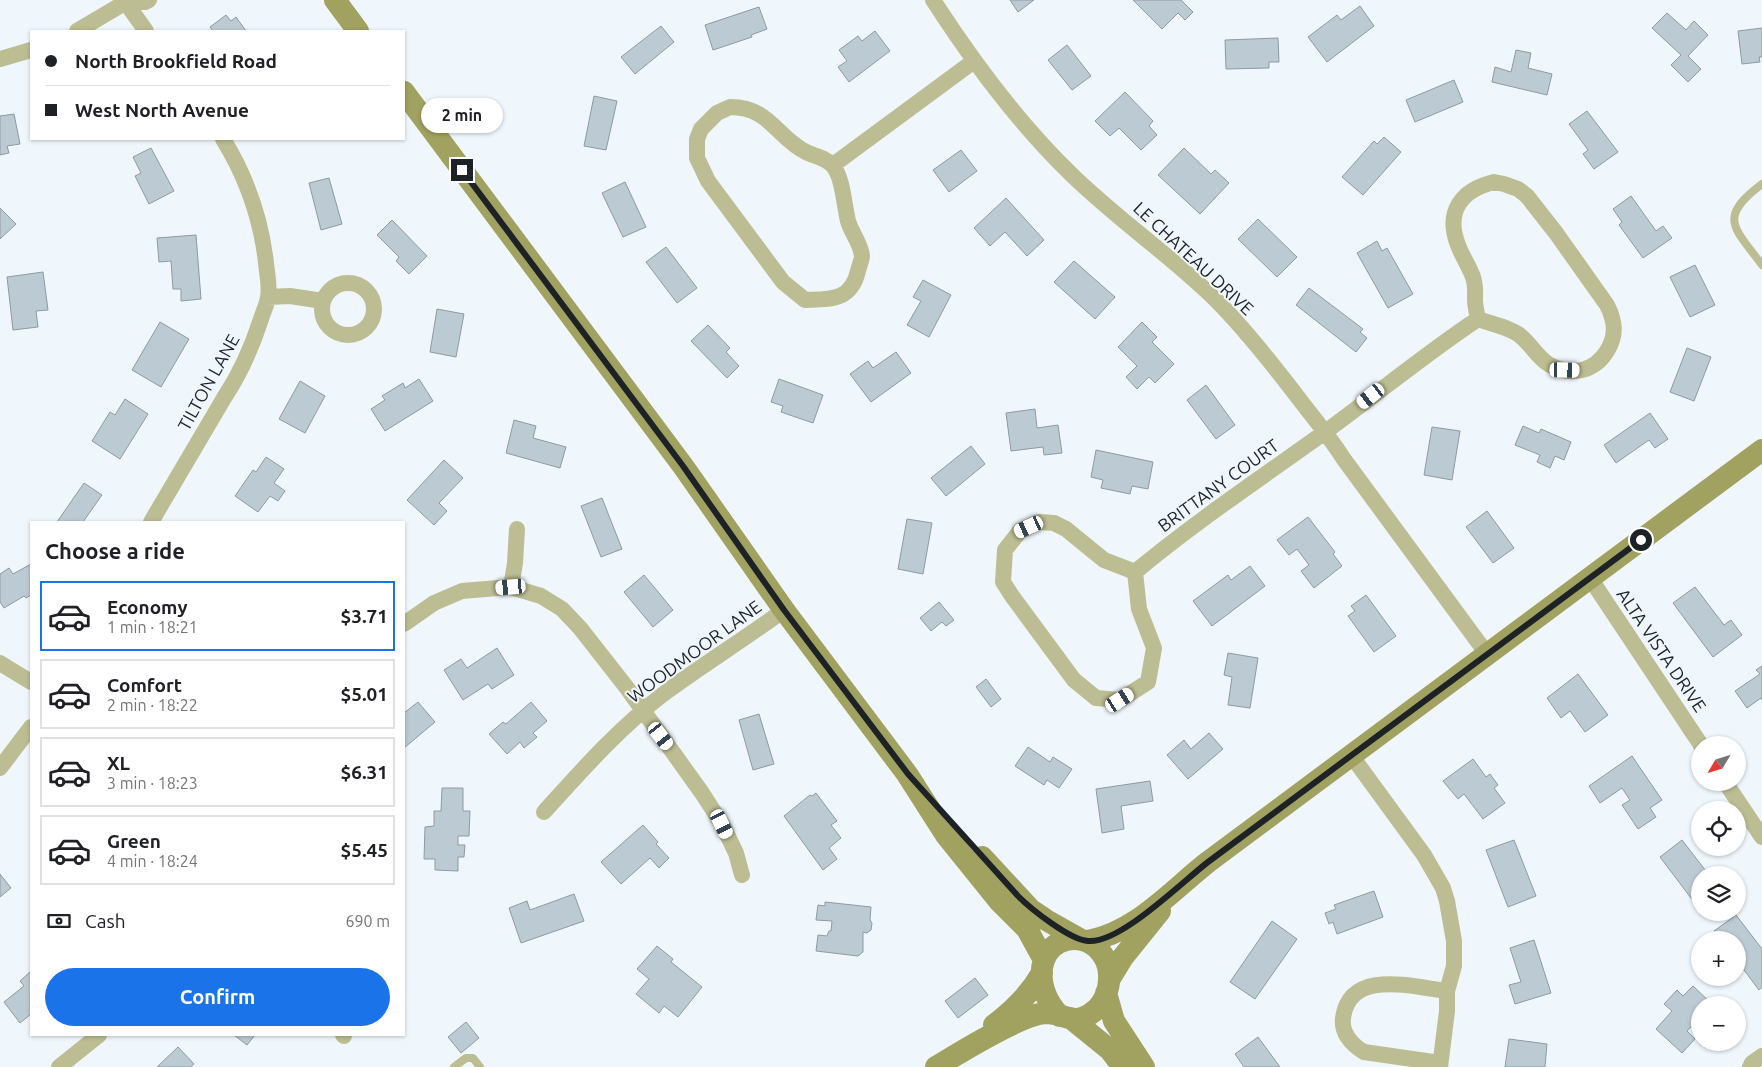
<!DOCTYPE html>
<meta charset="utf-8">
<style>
:root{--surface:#fff;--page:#f6f6f6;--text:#202124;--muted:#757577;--line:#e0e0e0;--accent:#1a73e8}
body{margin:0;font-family:Ubuntu,sans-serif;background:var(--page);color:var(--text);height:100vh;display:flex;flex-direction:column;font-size:19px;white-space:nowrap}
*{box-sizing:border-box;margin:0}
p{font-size:16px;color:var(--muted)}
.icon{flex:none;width:28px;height:28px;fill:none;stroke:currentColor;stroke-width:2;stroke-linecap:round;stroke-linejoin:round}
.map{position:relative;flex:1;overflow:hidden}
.drawer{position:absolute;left:30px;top:521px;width:375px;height:515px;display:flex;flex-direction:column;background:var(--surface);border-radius:0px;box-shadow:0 1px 4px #0004}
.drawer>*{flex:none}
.guide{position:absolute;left:30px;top:30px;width:375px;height:110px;border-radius:0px;box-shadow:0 1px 4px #0004;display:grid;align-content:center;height:110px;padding:0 15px;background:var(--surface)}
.needle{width:32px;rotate:232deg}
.buttons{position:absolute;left:1691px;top:736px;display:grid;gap:10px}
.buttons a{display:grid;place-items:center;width:55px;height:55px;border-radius:50%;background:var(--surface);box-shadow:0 1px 4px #0004;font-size:25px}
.end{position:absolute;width:22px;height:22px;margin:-11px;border:6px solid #1d2226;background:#fff;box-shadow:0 0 0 2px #fff}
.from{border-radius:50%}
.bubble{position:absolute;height:35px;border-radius:18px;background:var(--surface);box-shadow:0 1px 4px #0004;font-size:16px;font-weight:700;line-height:35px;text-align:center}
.car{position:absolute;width:15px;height:30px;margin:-15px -8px;border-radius:6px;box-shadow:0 0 4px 1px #0007;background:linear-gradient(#fff 24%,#345 0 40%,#fff 0 76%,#345 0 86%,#fff 0)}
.guide b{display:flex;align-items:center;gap:18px;height:48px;font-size:19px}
.guide b+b{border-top:1px solid var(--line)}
.guide i{width:12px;height:12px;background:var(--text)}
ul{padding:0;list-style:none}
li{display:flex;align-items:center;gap:15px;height:70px;margin:0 10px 8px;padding:0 5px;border:2px solid var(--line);border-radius:0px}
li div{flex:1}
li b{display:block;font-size:19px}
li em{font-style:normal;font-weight:700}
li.current{border-color:var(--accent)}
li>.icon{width:45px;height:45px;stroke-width:1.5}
h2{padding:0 15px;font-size:22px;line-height:60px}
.pay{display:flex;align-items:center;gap:12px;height:55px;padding:0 15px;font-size:19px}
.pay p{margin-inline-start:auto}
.action{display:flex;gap:10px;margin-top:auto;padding:10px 15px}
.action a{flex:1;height:58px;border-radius:30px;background:var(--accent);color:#fff;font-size:20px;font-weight:700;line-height:58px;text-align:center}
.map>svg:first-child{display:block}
.building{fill:#bccad3;stroke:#8d9aa3}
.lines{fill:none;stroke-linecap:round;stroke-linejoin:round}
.lane{stroke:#bdbd93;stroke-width:8}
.street{stroke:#bdbd93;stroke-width:16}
.secondary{stroke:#a1a160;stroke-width:22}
.route{stroke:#1d2226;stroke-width:6}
.labels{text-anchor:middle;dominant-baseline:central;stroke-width:4;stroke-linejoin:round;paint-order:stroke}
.street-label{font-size:18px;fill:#1d2226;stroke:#eff7fd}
</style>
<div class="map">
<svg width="1762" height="1067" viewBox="0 0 1762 1067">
<rect width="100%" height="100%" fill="#eff7fd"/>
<path class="building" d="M1010 0H1034L1018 12Z
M1133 0H1181L1193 12 1185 20 1178 13 1162 29Z
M1360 6 1374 26 1327 62 1308 37 1337 15 1341 20Z
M759 7 767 29 751 35 752 37 713 50 705 25Z
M1667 13 1686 30 1694 21 1708 35 1688 56 1701 69 1688 82 1671 65 1681 55 1652 28Z
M226 15 231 21 236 17 246 31H213L210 27Z
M661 26 674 42 635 74 621 57Z
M1762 28V57H1759L1760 62 1742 64 1738 31Z
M875 31 890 51 849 82 838 67 847 61 839 50 858 36 862 41Z
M1278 38 1279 62H1269V68L1226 69 1225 40Z
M1067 45 1091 76 1072 90 1048 60Z
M1516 50 1531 53 1528 68 1552 74 1547 95 1492 82 1495 67 1511 72Z
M1454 80 1463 102 1415 122 1406 100Z
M1125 92 1153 121 1149 126 1157 135 1141 150 1119 128 1110 136 1095 121Z
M594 96 617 101 606 150 584 146Z
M1587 111 1618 152 1594 169 1583 154 1588 150 1569 124Z
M14 114 20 144 7 146 9 153 0 155V116Z
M1384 137 1401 152 1363 195 1342 177 1374 141 1377 144Z
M151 148 174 191 149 204 135 176 141 173 133 157Z
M1184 148 1211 174 1215 170 1229 183 1200 214 1158 175Z
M961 150 977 171 949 192 933 170Z
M329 178 342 224 321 230 309 183Z
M625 182 646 227 623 237 602 193Z
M1631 196 1656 231 1663 226 1672 238 1643 258 1619 225 1622 222 1613 209Z
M1006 198 1044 240 1027 256 1005 232 990 246 974 228Z
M0 208 16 224 0 239Z
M1258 219 1297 257 1277 277 1238 239Z
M392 220 427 256 409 274 396 261 399 257 377 235Z
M196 235 201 299 181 301V289H173L171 261 159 262 157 238Z
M1377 241 1382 251 1387 248 1413 294 1388 308 1357 253Z
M666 247 697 288 677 303 646 262Z
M1074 261 1115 297 1095 319 1054 282Z
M1695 265 1715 305 1690 317 1670 277Z
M43 272 48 310 36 311 38 327 13 330 7 277Z
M923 280 951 295 929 337 907 325 921 301 913 297Z
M1309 288 1363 329 1360 332 1367 338 1356 352 1296 305Z
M437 309 464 314 456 357 430 352Z
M160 322 189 339 161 387 132 370Z
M1142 322 1157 337 1152 342 1174 364 1155 383 1149 377 1137 389 1126 377 1137 366 1118 347Z
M708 325 730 348 726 352 739 366 727 378 691 341Z
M1687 348 1711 357 1694 401 1670 392Z
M896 352 911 373 871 402 850 374 868 361 873 368Z
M419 379 433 401 385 431 371 409 385 400 382 396 403 383 405 388Z
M779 379 823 395 813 423 781 412 783 406 771 402Z
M300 381 325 396 305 433 279 419Z
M1206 385 1235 425 1216 439 1187 400Z
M125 399 148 414 120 459 92 441 110 412 115 415Z
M1035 409 1037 428 1058 425 1062 453 1044 455 1043 447 1011 451 1006 413Z
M1650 413 1668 439 1655 448 1649 440 1616 463 1604 445Z
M514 420 536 426 533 438 566 447 560 468 506 453Z
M1523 426 1539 433 1541 429 1571 442 1564 460 1555 456 1550 468 1537 462 1540 455 1515 445Z
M1432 427 1460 431 1452 480 1424 475Z
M971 446 985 464 946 496 931 478Z
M1096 450 1153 462 1148 489 1132 486 1130 494 1101 488 1103 480 1091 477Z
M266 457 284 469 274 483 285 491 278 501 270 496 258 512 235 496 253 470 256 472Z
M444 460 463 478 439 503 447 511 434 525 407 500Z
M84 483 102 495 83 522H57Z
M602 498 622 549 601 557 581 506Z
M1487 511 1514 548 1493 563 1466 527Z
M1308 517 1335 552 1333 554 1342 566 1314 588 1301 571 1309 565 1297 549 1289 555 1277 540Z
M907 519 932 523 923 574 898 569Z
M31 564V595L26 598 24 596 4 608 0 602V574L9 568 13 574Z
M1250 566 1265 586 1212 626 1193 601 1228 575 1231 580Z
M644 575 673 610 653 627 624 592Z
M1695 587 1724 625 1731 620 1742 635 1713 657 1673 603Z
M1366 595 1396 636 1374 652 1348 616 1355 611 1351 606Z
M939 602 954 620 946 626 942 622 931 631 920 618Z
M497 648 514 675 492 689 488 684 463 700 444 670 461 659 467 668Z
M1228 653 1258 658 1250 708 1228 705 1232 677 1224 675Z
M1762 666V700L1761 698 1747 708 1735 691 1760 674 1756 670Z
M1578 674 1608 715 1585 732 1570 711 1561 718 1547 698Z
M986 679 1001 699 991 707 976 687Z
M418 702 435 722 404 748V713Z
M531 702 547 721 533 733 537 737 524 748 520 742 507 754 489 734 503 722 506 724Z
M759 714 774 764 753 770 739 720Z
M1209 733 1223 749 1188 779 1167 755 1184 740 1191 749Z
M1028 747 1050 762 1053 757 1072 769 1059 788 1047 780 1044 785 1015 766Z
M1632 756 1662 800 1650 808 1656 817 1638 829 1622 805 1630 800 1622 788 1600 803 1589 786Z
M1473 759 1486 777 1490 774 1498 785 1494 788 1505 803 1483 819 1464 794 1458 799 1443 781Z
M1150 781 1153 801 1121 806 1124 829 1102 833 1096 789Z
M442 788H463V811H470L469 836H458V845H465L464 857H458V871L435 870V859H424L425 827 434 826V811H441Z
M816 793 837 821 831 825 841 838 829 848 837 859 823 870 784 816 810 795 812 796Z
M643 825 658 842 656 844 669 858 659 868 650 858 621 884 601 862Z
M1514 840 1536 896 1508 907 1486 850Z
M1682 840 1709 875H1700V904L1697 906 1660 857Z
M0 874 11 888 0 897Z
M1374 891 1383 917 1337 934 1333 922 1329 924 1325 913 1336 909 1334 905Z
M574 894 584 921 521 943 509 908 527 901 530 910Z
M825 902 871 907 870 920 872 923 871 930 867 933 863 932V952L858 956 816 951 818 935 827 936 829 931H831L832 921 816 920 818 905 825 906Z
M1736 915 1762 949V987L1759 990 1738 962V940H1721L1714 931Z
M1272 921 1297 939 1255 999 1230 982Z
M1534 940 1551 993 1515 1004 1509 985 1521 982 1510 948Z
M657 946 673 959 671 962 702 987 678 1017 664 1006 659 1013 636 994 649 979 637 969Z
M31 971V1014L20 1023 4 1002 24 986 20 981Z
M975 978 988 995 958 1018 945 1001Z
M1693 986 1712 1004 1700 1005V1017L1687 1031 1695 1039 1682 1053 1656 1029 1672 1011 1664 1004 1677 990 1683 996Z
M466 1022 479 1038 461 1053 448 1037Z
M234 1035H255L247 1045Z
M1258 1037 1280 1067H1244L1235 1054Z
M1509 1039 1547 1044 1545 1067H1505Z
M178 1047 194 1064 191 1067H157Z"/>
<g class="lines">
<path class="lane" d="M1762 184C1717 218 1734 227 1762 265
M454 1067 466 1058H473L480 1067"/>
<path class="street" d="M124 0 146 31
M933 0C973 62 1018 123 1072 175 1117 219 1170 255 1215 299 1247 331 1275 367 1303 404 1317 422 1331 439 1343 458L1487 654
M77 31 126 2H145L149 0
M0 59 31 50
M730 107C770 107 776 137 806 152 814 156 827 158 833 166 843 178 844 205 848 221 851 232 861 244 862 256 862 260 859 266 858 271 851 301 831 299 805 300L783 282 708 181 697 158V139L701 129 717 113Z
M833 165 974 61
M1494 182 1504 184 1518 189 1527 196 1556 233 1607 305C1615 321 1617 335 1607 351 1595 371 1571 377 1550 365 1537 358 1530 342 1518 334 1506 326 1491 324 1478 319 1477 313 1475 306 1475 300 1475 292 1476 286 1473 277 1469 266 1462 256 1458 245 1445 212 1461 190 1494 182Z
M322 309a26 26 0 1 1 52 0a26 26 0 1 1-52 0Z
M268 297 290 296 323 301
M151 522 224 398C240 374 252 347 261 319 263 312 267 305 268 297 270 287 267 274 266 263 261 218 247 178 223 139
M1039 522 1054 523 1066 529 1104 560 1135 572 1139 609 1154 648 1148 682 1120 700 1096 698 1074 680 1012 596 1003 582 1005 550 1020 531Z
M1135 572C1195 522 1261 478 1325 432 1376 395 1425 354 1478 319
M1590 578 1701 745
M511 587 515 563 517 529
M404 624 434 603 462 591 511 587 541 596 562 609 580 628 627 688 702 793 722 824 736 853 742 875
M0 663 31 682
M1351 755 1424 855 1443 888 1447 901 1454 941V966L1447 991V1011L1440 1067
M0 768 31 727
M1725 782 1762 837
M544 812C582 770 620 727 666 692 704 664 746 638 784 610
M343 1035 344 1036
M1440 1063 1364 1052C1352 1045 1341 1033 1343 1018 1350 968 1413 987 1447 991
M59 1067 99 1035
M1750 1067 1752 1063 1762 1056"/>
<path class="secondary" d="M335 0 358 31
M404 92 683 466 784 610 907 774 946 835 1000 902 1027 929 1044 960
M982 857 1031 910 1046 920 1078 938
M1088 941C1136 932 1171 891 1208 862L1762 450
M1109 980 1123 957 1160 911
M1106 993 1114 1021 1144 1067
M1073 1020 1110 1050 1123 1067
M994 1025C1014 1010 1030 994 1042 973
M936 1067C959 1053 1022 1014 1046 1013 1065 1013 1074 1027 1093 1012 1104 1004 1110 989 1109 975 1109 965 1104 955 1097 948 1080 932 1052 938 1044 960 1037 980 1046 1002 1060 1016"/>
</g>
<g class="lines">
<path class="route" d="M462 170 683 466 784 610 908 774 1018 896C1031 909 1070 940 1088 941 1120 944 1182 882 1208 862L1641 540"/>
</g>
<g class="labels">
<g class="street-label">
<text transform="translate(1194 258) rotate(43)">LE CHATEAU DRIVE</text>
<text transform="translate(208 382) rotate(-61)">TILTON LANE</text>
<text transform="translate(1218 485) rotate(-36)">BRITTANY COURT</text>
<text transform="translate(1662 650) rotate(56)">ALTA VISTA DRIVE</text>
<text transform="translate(694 651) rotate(-36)">WOODMOOR LANE</text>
</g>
</g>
</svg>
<div class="buttons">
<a><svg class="needle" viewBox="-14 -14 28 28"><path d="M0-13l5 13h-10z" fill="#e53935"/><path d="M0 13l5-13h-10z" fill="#757577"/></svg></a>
<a><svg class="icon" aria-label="locate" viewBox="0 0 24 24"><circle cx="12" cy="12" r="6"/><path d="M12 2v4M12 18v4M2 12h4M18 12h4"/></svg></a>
<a><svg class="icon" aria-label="layers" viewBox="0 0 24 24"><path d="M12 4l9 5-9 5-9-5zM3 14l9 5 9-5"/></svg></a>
<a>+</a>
<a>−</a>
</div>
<i class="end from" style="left:1641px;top:540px"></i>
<i class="end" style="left:462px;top:170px"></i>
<div class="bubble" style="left:421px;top:98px;width:82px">2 min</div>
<i class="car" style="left:1565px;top:370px;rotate:91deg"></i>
<i class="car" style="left:1371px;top:396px;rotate:232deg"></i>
<i class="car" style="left:1029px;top:527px;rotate:245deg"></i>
<i class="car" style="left:511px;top:587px;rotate:265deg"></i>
<i class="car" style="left:1120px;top:700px;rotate:57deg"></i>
<i class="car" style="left:661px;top:736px;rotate:143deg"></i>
<i class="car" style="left:722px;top:824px;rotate:154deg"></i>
<div class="guide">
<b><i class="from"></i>North Brookfield Road</b>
<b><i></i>West North Avenue</b>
</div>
<section class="drawer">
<h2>Choose a ride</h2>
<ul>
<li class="current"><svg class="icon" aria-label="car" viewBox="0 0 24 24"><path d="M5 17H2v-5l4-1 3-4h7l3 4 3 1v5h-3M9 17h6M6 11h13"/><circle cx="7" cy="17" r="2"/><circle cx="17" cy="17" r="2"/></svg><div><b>Economy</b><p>1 min · 18:21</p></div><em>$3.71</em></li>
<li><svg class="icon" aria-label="car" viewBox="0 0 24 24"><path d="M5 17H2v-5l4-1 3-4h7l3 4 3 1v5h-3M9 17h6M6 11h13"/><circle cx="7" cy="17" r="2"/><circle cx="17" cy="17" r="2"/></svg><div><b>Comfort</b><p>2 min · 18:22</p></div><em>$5.01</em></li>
<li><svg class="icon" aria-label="car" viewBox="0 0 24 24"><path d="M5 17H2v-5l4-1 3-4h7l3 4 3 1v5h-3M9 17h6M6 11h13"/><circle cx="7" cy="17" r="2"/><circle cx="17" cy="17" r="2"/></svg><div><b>XL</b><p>3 min · 18:23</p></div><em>$6.31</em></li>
<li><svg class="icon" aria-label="car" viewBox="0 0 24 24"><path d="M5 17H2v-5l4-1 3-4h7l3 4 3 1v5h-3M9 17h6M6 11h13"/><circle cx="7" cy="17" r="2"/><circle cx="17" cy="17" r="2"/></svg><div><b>Green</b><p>4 min · 18:24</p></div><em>$5.45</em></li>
</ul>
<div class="pay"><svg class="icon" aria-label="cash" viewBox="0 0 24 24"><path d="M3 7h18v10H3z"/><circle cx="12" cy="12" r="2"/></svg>Cash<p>690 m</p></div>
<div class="action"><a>Confirm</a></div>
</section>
</div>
